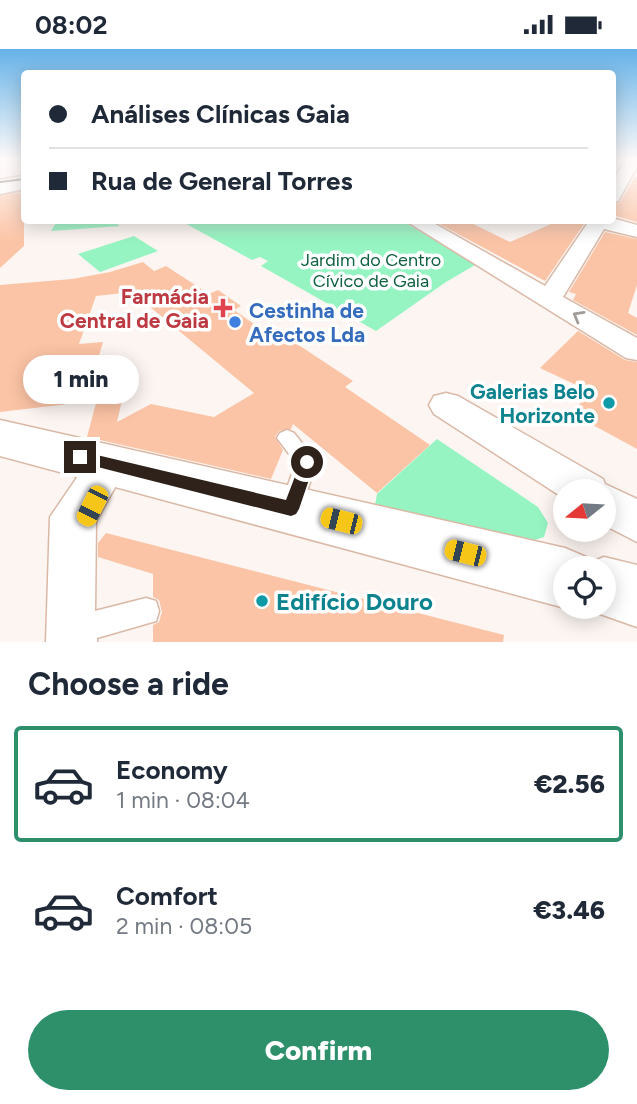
<!DOCTYPE html>
<meta charset="utf-8">
<style>
:root{--surface:#fff;--page:#f6f6f7;--text:#1f2937;--muted:#747a83;--line:#e0e1e3;--accent:#2d906b}
body{margin:0;font-family:Figtree,sans-serif;background:var(--page);color:var(--text);height:100vh;display:flex;flex-direction:column;font-size:26px;white-space:nowrap}
*{box-sizing:border-box;margin:0}
p{font-size:23px;color:var(--muted)}
.icon{flex:none;width:38px;height:38px;fill:none;stroke:currentColor;stroke-width:2;stroke-linecap:round;stroke-linejoin:round}
.map{position:relative;height:593px;overflow:hidden}
.side{display:flex;flex-direction:column;background:var(--surface);flex:1}
.side>*{flex:none}
.hud{position:absolute;left:21px;top:21px;width:595px;height:154px;border-radius:7px;box-shadow:0 4px 18px #0003;display:grid;align-content:center;height:154px;padding:0 28px;background:var(--surface)}
.needle{width:46px;rotate:252deg}
.tools{position:absolute;left:553px;top:430px;display:grid;gap:14px}
.tools a{display:grid;place-items:center;width:63px;height:63px;border-radius:50%;background:var(--surface);box-shadow:0 4px 18px #0003;font-size:35px}
.end{position:absolute;width:32px;height:32px;margin:-16px;border:9px solid #2e221b;background:#fff;box-shadow:0 0 0 4px #fff}
.from{border-radius:50%}
.bubble{position:absolute;height:49px;border-radius:24px;background:var(--surface);box-shadow:0 4px 18px #0003;font-size:23px;font-weight:800;line-height:49px;text-align:center}
.car{position:absolute;width:21px;height:42px;margin:-21px -10px;border-radius:9px;box-shadow:0 0 5px 2px #0007;background:linear-gradient(#f5c518 24%,#345 0 40%,#f5c518 0 76%,#345 0 86%,#f5c518 0)}
.hud b{display:flex;align-items:center;gap:24px;height:66px;font-size:26px}
.hud b+b{border-top:2px solid var(--line)}
.hud i{width:18px;height:18px;background:var(--text)}
ul{padding:0;list-style:none}
li{display:flex;align-items:center;gap:21px;height:116px;margin:0 14px 10px;padding:0 14px;border:4px solid transparent;border-radius:7px}
li div{flex:1}
li b{display:block;font-size:26px}
li em{font-style:normal;font-weight:800}
li.active{border-color:var(--accent)}
li>.icon{width:63px;height:63px;stroke-width:1.5}
h2{padding:0 28px;font-size:32px;line-height:84px}
.button{display:flex;gap:14px;margin-top:auto;padding:14px 28px}
.button a{flex:1;height:80px;border-radius:42px;background:var(--accent);color:#fff;font-size:28px;font-weight:800;line-height:80px;text-align:center}
.status{display:flex;justify-content:space-between;align-items:center;height:49px;padding:0 35px;background:var(--surface);direction:ltr}
.status svg{height:19px;fill:currentColor}
.map>svg:first-child{display:block}
.green{fill:#95f4c1}
.building{fill:#fcc4a6}
.lines{fill:none;stroke-linecap:round;stroke-linejoin:round}
.service-casing{stroke:#dab8a6;stroke-width:3}
.minor-casing{stroke:#dab8a6;stroke-width:3}
.tertiary-casing{stroke:#dab8a6;stroke-width:3}
.secondary-casing{stroke:#dab8a6;stroke-width:4}
.service{fill:#fff;fill-rule:evenodd}
.minor{fill:#fff;fill-rule:evenodd}
.tertiary{fill:#fff;fill-rule:evenodd}
.secondary{fill:#fff;fill-rule:evenodd}
.tram{stroke:#665b55;stroke-width:2}
.oneway{stroke:#a19c98}
.route{fill:#2e221b}
.health-dot{fill:#e0444e;stroke:#fff;stroke-width:2.5}
.shop-dot{fill:#3f7fe0;stroke:#fff;stroke-width:2.5}
.culture-dot{fill:#0f9aa8;stroke:#fff;stroke-width:2.5}
.labels{text-anchor:middle;dominant-baseline:central;stroke-width:7;stroke-linejoin:round;paint-order:stroke}
.far-park-label{font-size:18px;fill:#106240;stroke:#fff}
.health-label{font-size:21px;font-weight:bold;fill:#be3a42;stroke:#fff;text-anchor:end}
.shop-label{font-size:21px;font-weight:bold;fill:#366cbe;stroke:#fff;text-anchor:start}
.culture-label{font-size:21px;font-weight:bold;fill:#0d838f;stroke:#fff;text-anchor:end}
.near-culture-label{font-size:24px;font-weight:bold;fill:#0d838f;stroke:#fff;text-anchor:start}
</style>
<div class="status"><b>08:02</b><svg viewBox="0 0 49 12"><path d="M0 12V9h3v3zM5 12V6h3v6zM10 12V3h3v9zM15 12V0h3v12zM26 1h20v11H26zM47 4h2v5h-2z"/></svg></div>
<div class="map">
<svg width="637" height="593" viewBox="0 0 637 593">
<rect width="100%" height="100%" fill="#fcf5f1"/>
<path class="green" d="M57 172H112L120 177 51 182Z
M181 172H403L475 216 446 233 376 282 261 217 268 212 260 208 252 211Z
M134 187 158 202 100 223 78 205Z
M437 390 538 458 548 474 544 488 529 493 375 457 377 445Z"/>
<path class="building" d="M635 128H637V173L612 166V156L620 153Z
M24 143V197L0 219V147Z
M434 172H467L510 193 558 172H586L545 232Z
M605 183 637 190V236L628 264 637 269V286L573 251 576 245 569 243Z
M143 213 154 222 166 217 209 245 218 241 241 257 234 261 274 289 282 285 353 332 345 338 430 396 377 444 293 375 291 380 279 382 275 388 283 401 271 430 87 388 96 354 122 351 117 373 151 355 214 368 254 344 132 243 96 247 79 295 103 293 85 353 0 363V236L72 230 110 223Z
M578 282 625 311 637 313V400L571 364 591 343 540 319Z
M106 484 504 586 503 593H153V576L159 573 162 563 159 551 153 548V525L98 508V494Z"/>
<g class="lines">
<defs>
<path id="service" d="M287 381 294 384 317 413 299 465 291 468 283 465 280 458 296 414 277 389 280 384Z
M98 406 105 408 108 414 116 410 123 413 126 419 96 472 95 562 146 549 156 552 159 562 156 572 97 589V593H46L50 468 91 408Z"/>
<path id="minor" d="M626 110H637V118L618 152 612 153V133Z
M612 169 637 176V188L604 180 563 248 637 289V311L626 309 406 172H430L545 237 589 172Z
M446 344 458 347 603 430 605 435 637 450V493L604 476V443H565V450L434 365 429 356 434 347Z"/>
<path id="tertiary" d="M0 371 565 499 586 508 589 514 604 508 637 516V578L583 559 604 558V520H565V559L0 407Z"/>
<path id="secondary" d="M24 127V140L0 145V131Z"/>
</defs>
<use href="#service" class="service-casing"/>
<use href="#minor" class="minor-casing"/>
<use href="#tertiary" class="tertiary-casing"/>
<use href="#secondary" class="secondary-casing"/>
<use href="#service" class="service"/>
<use href="#minor" class="minor"/>
<use href="#tertiary" class="tertiary"/>
<use href="#secondary" class="secondary"/>
<path class="tram" d="M0 133 24 130"/>
</g>
<defs><path id="oneway-chevron" d="M-2-3.5L2.5 0L-2 3.5" fill="none" stroke-width="1.6" stroke-linecap="round" stroke-linejoin="round" transform="scale(1.75)"/></defs>
<use class="oneway" href="#oneway-chevron" transform="translate(578 267) rotate(-150)"/>
<linearGradient id="sky" x2="0" y2="1"><stop stop-color="#65b2e8"/><stop offset="0.57" stop-color="#fefaf9"/><stop offset="1" stop-color="#fefaf9" stop-opacity="0"/></linearGradient>
<rect width="637" height="193" fill="url(#sky)"/>
<path class="route" d="M80 402 286 451 302 409H313L315 413 299 460 296 465 291 467 74 412 72 408Z"/>
<path class="health-dot" d="M219.5 248.5h7v7h7v7h-7v7h-7v-7h-7v-7h7z"/>
<circle class="shop-dot" cx="235" cy="273" r="7"/>
<g class="culture-dot">
<circle cx="609" cy="354" r="7"/>
<circle cx="262" cy="552" r="7"/>
</g>
<g class="labels">
<g class="far-park-label">
<text x="371" y="211">Jardim do Centro<tspan x="371" dy="21">Cívico de Gaia</tspan></text>
</g>
<g class="health-label">
<text x="209" y="247">Farmácia<tspan x="209" dy="24">Central de Gaia</tspan></text>
</g>
<g class="shop-label">
<text x="249" y="261">Cestinha de<tspan x="249" dy="24">Afectos Lda</tspan></text>
</g>
<g class="culture-label">
<text x="595" y="342">Galerias Belo<tspan x="595" dy="24">Horizonte</tspan></text>
</g>
<g class="near-culture-label">
<text x="276" y="552">Edifício Douro</text>
</g>
</g>
</svg>
<div class="tools">
<a><svg class="needle" viewBox="-14 -14 28 28"><path d="M0-13l5 13h-10z" fill="#e53935"/><path d="M0 13l5-13h-10z" fill="#747a83"/></svg></a>
<a><svg class="icon" aria-label="locate" viewBox="0 0 24 24"><circle cx="12" cy="12" r="6"/><path d="M12 2v4M12 18v4M2 12h4M18 12h4"/></svg></a>
</div>
<i class="end from" style="left:307px;top:413px"></i>
<i class="end" style="left:80px;top:408px"></i>
<div class="bubble" style="left:23px;top:306px;width:116px">1 min</div>
<i class="car" style="left:92px;top:457px;rotate:207deg"></i>
<i class="car" style="left:341px;top:472px;rotate:284deg"></i>
<i class="car" style="left:465px;top:504px;rotate:284deg"></i>
<div class="hud">
<b><i class="from"></i>Análises Clínicas Gaia</b>
<b><i></i>Rua de General Torres</b>
</div>
</div>
<section class="side">
<h2>Choose a ride</h2>
<ul>
<li class="active"><svg class="icon" aria-label="car" viewBox="0 0 24 24"><path d="M5 17H2v-5l4-1 3-4h7l3 4 3 1v5h-3M9 17h6M6 11h13"/><circle cx="7" cy="17" r="2"/><circle cx="17" cy="17" r="2"/></svg><div><b>Economy</b><p>1 min · 08:04</p></div><em>€2.56</em></li>
<li><svg class="icon" aria-label="car" viewBox="0 0 24 24"><path d="M5 17H2v-5l4-1 3-4h7l3 4 3 1v5h-3M9 17h6M6 11h13"/><circle cx="7" cy="17" r="2"/><circle cx="17" cy="17" r="2"/></svg><div><b>Comfort</b><p>2 min · 08:05</p></div><em>€3.46</em></li>
</ul>
<div class="button"><a>Confirm</a></div>
</section>
